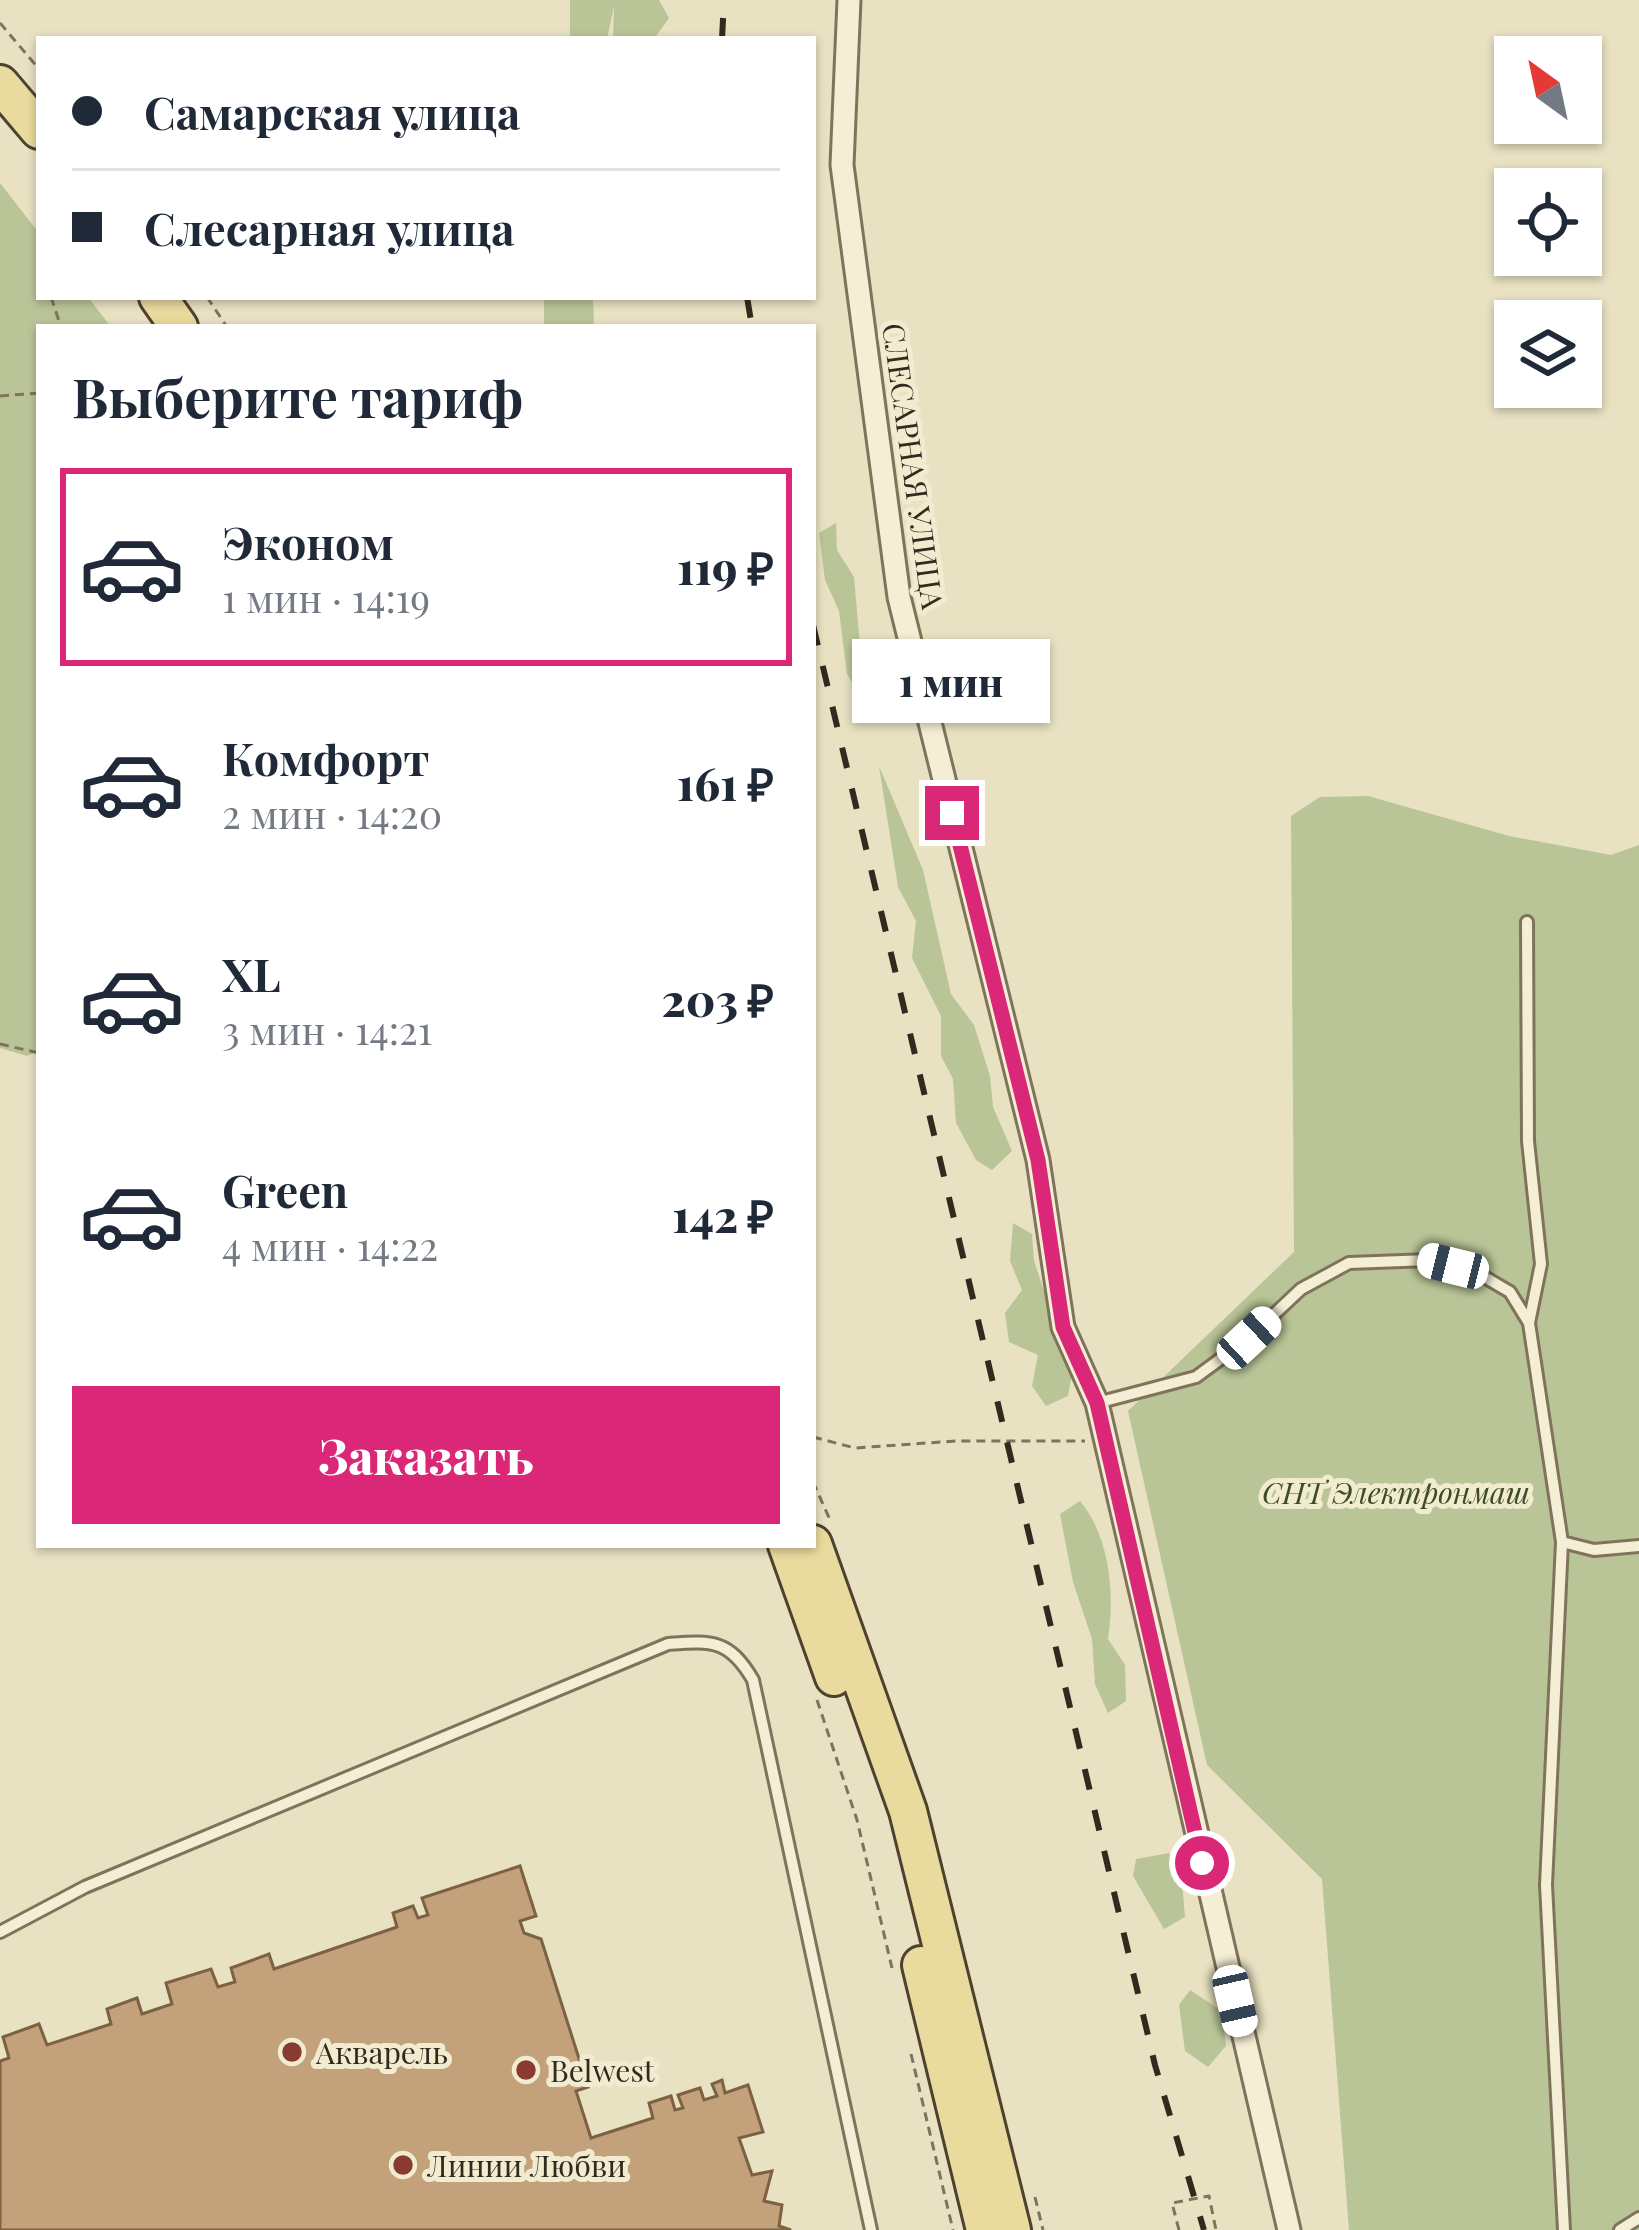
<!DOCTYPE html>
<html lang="ru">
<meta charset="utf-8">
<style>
:root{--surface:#fff;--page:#f2f2f3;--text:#1f2937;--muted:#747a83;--line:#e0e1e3;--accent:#db2777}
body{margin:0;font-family:"Playfair Display",serif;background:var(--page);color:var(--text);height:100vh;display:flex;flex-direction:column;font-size:45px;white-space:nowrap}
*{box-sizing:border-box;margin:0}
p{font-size:39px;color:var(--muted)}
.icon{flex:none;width:66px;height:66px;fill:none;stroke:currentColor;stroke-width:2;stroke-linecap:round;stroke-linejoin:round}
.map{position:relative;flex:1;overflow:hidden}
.sheet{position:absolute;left:36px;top:324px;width:780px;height:1224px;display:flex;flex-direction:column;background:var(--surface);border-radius:0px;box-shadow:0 3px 9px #0004}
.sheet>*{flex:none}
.guide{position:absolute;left:36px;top:36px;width:780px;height:264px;border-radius:0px;box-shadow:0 3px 9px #0004;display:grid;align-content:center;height:264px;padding:0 36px;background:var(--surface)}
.needle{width:78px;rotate:327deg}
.buttons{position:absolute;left:1494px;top:36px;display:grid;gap:24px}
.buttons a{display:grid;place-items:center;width:108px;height:108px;border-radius:0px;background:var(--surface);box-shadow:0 3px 9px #0004;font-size:60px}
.end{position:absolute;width:54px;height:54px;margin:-27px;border:15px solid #db2777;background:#fff;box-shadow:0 0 0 6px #fff}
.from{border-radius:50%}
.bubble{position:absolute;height:84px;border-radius:0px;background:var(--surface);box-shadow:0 3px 9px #0004;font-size:39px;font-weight:800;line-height:84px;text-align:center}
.car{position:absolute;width:36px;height:72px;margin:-36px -18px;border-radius:15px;box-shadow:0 0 9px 3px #0007;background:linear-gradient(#fff 24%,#345 0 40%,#fff 0 76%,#345 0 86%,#fff 0)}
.guide b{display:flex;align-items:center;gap:42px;height:114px;font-size:45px}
.guide b+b{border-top:3px solid var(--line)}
.guide i{width:30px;height:30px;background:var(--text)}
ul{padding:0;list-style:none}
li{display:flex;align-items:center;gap:36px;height:198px;margin:0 24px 18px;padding:0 12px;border:6px solid transparent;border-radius:0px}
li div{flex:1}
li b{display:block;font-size:45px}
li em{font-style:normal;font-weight:800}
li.active{border-color:var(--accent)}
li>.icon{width:108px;height:108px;stroke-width:1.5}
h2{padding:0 36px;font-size:54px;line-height:144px}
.cta{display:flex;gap:24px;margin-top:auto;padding:24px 36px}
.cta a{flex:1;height:138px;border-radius:0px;background:var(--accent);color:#fff;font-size:48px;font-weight:800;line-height:138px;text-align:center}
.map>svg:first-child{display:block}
.green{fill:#bac597}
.building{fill:#c3a17b;stroke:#7d6143;stroke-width:3}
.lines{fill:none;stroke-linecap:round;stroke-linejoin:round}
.lane-casing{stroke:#80735b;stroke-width:16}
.street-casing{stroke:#80735b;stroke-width:27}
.primary-casing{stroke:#4e412f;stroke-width:42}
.path{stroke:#80735b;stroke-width:3;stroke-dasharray:9 6;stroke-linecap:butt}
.lane{stroke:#f4eed4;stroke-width:10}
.street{stroke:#f4eed4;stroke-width:21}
.primary{stroke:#e9da9d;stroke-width:36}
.rail{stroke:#322a1e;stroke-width:6;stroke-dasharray:21 21;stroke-linecap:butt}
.route{stroke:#db2777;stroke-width:15}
.poi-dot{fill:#893b31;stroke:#f1ebd0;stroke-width:4.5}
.labels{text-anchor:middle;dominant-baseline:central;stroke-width:10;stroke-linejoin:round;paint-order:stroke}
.street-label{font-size:30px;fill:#322a1e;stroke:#f1ebd0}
.park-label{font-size:30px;font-style:italic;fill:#3e4c26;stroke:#f1ebd0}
.poi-label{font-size:30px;fill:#322a1e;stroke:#f1ebd0;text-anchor:start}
</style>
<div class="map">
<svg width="1639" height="2230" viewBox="0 0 1639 2230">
<rect width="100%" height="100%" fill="#e8e1c2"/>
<path class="green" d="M570 0H659L669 18 654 39H613L614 6 607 39H570Z
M0 183 39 233V297H88L111 327H39V1051L27 1056 0 1048Z
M544 297H593L594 327H544Z
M836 523 837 550 854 577 865 704 847 674 839 611 825 580 819 533Z
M879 766 923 870 951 994 974 1025 990 1076 993 1107 1012 1151 992 1170 976 1160 956 1123 953 1079 941 1056V1016L912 958 916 921 898 887Z
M1368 796 1509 836 1611 855 1639 845V2230H1349L1322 1879 1207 1765 1128 1411 1294 1252 1291 816 1320 797Z
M1013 1223 1032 1234 1034 1261 1072 1374 1068 1396 1046 1406 1032 1386 1038 1355 1009 1342 1005 1313 1022 1290 1010 1261Z
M1080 1501C1110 1537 1115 1594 1108 1639L1125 1665 1126 1701 1108 1713 1095 1684 1092 1639 1073 1582 1060 1514Z
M1169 1853 1182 1882 1185 1917 1164 1929 1133 1876 1136 1859Z
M1190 1990 1222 2011 1226 2046 1208 2067 1185 2051 1179 2005Z"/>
<path class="building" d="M520 1866 536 1916 520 1921 524 1933 541 1939 588 2087 576 2091 591 2138 653 2118 649 2103 671 2096 675 2110 683 2108 678 2095 700 2088 704 2100 717 2096 712 2084 722 2080 725 2093 748 2085 763 2132 739 2138 752 2175 772 2171 764 2201 782 2205 779 2226 791 2230H0V2061L9 2058 3 2037 39 2024 47 2045 111 2024 107 2009 137 1998 142 2014 172 2004 166 1983 211 1969 218 1987 235 1982 231 1968 269 1954 274 1969 397 1927 393 1913 413 1906 418 1918 428 1915 422 1898Z"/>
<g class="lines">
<defs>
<path id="lane" d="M1527 922 1528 1141 1541 1264 1529 1323
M1097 1403 1196 1377 1249 1338 1301 1289 1349 1263 1429 1260 1476 1272 1510 1292 1529 1323 1562 1542 1546 1885 1564 2230
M1562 1542 1594 1550 1639 1546
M0 1932 85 1887 668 1644C712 1641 729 1639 753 1680L871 2230
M1620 2230 1639 2218"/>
<path id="street" d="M849 0 842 165 899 597 1038 1160 1063 1327 1097 1403 1289 2230"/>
<path id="primary" d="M0 84 39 130
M158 297 179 327
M813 1544 908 1811 1012 2230
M787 1545 834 1677
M921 1965 985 2230"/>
</defs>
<use href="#lane" class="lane-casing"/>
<use href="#street" class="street-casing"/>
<use href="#primary" class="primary-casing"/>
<path class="path" d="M0 23 39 69
M51 297 61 327
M207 297 227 327
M0 396 39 393
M0 1044 39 1053
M813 1437 855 1448 956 1441H1085
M813 1482 831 1522
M817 1700 857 1820 892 1968
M911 2054 953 2230
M1035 2197 1043 2230
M1179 2230 1172 2203 1209 2196 1216 2230"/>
<use href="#lane" class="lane"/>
<use href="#street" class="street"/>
<use href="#primary" class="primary"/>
<path class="rail" d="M722 39 724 0
M747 297 752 327
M813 625 1155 2065 1204 2230"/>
</g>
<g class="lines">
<path class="route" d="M952 813 1038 1160 1063 1327 1097 1403 1202 1863"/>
</g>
<g class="poi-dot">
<circle cx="292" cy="2052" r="12"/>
<circle cx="526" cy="2070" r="12"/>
<circle cx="403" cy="2165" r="12"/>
</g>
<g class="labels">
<g class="street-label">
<text transform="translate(914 466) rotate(82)">СЛЕСАРНАЯ УЛИЦА</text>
</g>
<g class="park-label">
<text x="1396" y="1492">СНТ Электронмаш</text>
</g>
<g class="poi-label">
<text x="316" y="2052">Акварель</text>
<text x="550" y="2070">Belwest</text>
<text x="427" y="2165">Линии Любви</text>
</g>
</g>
</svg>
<div class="buttons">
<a><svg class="needle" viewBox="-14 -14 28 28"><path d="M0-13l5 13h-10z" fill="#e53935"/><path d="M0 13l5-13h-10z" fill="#747a83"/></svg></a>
<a><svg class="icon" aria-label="locate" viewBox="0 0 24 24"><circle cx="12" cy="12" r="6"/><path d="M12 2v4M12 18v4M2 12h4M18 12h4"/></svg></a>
<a><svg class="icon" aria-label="layers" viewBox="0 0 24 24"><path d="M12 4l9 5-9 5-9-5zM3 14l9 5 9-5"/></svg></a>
</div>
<i class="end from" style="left:1202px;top:1863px"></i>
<i class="end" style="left:952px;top:813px"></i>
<div class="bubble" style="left:852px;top:639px;width:198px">1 мин</div>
<i class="car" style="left:1453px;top:1266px;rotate:284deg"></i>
<i class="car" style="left:1249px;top:1338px;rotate:47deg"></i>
<i class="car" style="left:1235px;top:2001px;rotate:167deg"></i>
<div class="guide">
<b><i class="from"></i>Самарская улица</b>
<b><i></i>Слесарная улица</b>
</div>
<section class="sheet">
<h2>Выберите тариф</h2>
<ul>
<li class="active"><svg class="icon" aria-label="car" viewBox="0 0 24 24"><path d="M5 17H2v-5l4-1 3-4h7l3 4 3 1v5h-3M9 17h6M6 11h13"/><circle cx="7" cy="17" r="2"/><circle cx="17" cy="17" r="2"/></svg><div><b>Эконом</b><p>1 мин · 14:19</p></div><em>119 ₽</em></li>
<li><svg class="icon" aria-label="car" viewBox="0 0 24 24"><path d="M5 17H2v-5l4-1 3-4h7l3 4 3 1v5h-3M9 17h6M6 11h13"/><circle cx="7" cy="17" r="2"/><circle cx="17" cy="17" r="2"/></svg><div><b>Комфорт</b><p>2 мин · 14:20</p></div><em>161 ₽</em></li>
<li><svg class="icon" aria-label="car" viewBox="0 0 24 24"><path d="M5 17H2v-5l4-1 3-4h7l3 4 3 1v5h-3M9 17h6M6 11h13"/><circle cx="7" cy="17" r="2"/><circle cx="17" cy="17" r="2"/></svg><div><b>XL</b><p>3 мин · 14:21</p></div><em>203 ₽</em></li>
<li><svg class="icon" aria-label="car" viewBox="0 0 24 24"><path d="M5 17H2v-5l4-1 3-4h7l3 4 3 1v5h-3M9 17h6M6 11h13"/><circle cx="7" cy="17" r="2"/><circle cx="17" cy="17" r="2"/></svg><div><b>Green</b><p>4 мин · 14:22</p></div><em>142 ₽</em></li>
</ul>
<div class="cta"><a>Заказать</a></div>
</section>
</div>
